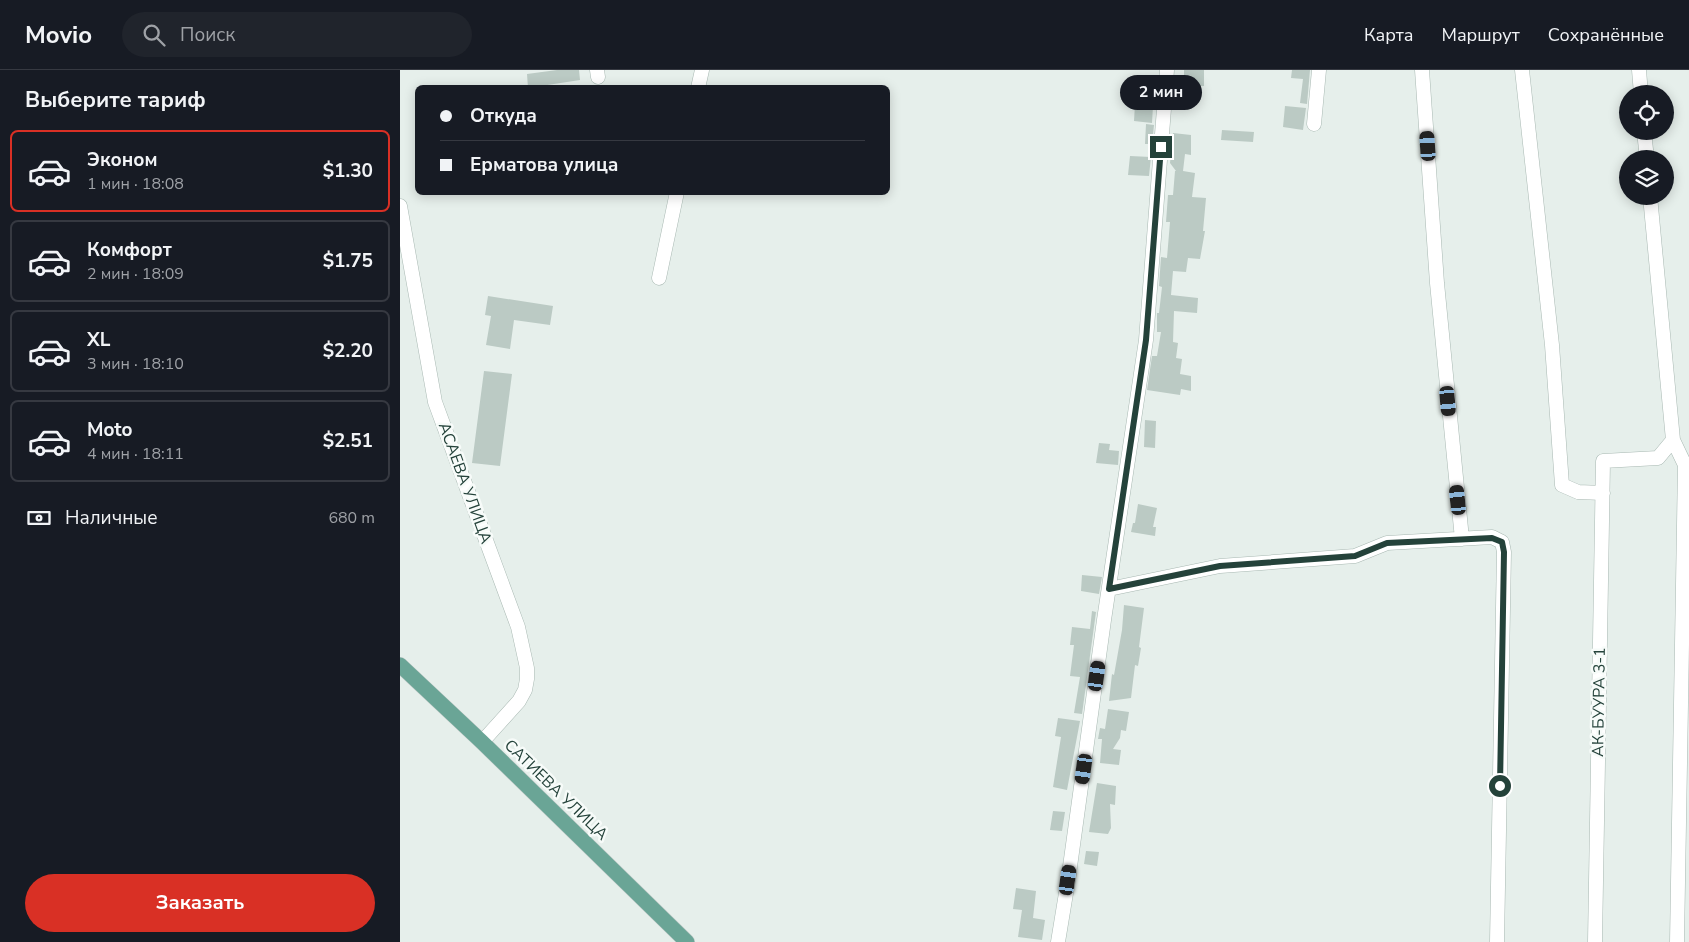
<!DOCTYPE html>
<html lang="ru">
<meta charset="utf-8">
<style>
:root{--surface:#171b24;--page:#20242c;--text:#f1f3f6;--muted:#9ea1a6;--line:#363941;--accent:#d93025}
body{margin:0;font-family:"Nunito Sans",sans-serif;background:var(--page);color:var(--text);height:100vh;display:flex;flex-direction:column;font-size:19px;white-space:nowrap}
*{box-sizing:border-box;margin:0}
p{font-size:16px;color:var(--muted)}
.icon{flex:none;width:28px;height:28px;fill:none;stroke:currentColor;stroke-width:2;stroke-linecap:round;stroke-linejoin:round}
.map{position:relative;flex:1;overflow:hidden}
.details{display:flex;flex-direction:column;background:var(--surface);width:400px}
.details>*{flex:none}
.hud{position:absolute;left:15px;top:15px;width:475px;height:110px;border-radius:8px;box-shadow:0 2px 12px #0003;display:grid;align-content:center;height:110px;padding:0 25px;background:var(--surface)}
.controls{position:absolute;left:1219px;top:15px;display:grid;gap:10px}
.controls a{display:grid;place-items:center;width:55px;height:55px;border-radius:50%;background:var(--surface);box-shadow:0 2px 12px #0003;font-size:25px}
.end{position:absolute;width:22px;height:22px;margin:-11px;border:6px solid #24423a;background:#fff;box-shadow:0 0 0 2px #fff}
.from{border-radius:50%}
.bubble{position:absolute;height:35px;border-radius:18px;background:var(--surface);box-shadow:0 2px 12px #0003;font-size:16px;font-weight:700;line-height:35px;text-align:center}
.car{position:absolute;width:15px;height:30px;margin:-15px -8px;border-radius:6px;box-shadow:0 0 4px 1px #0007;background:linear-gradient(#222 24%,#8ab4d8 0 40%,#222 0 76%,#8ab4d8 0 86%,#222 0)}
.hud b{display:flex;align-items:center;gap:18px;height:48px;font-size:19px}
.hud b+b{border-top:1px solid var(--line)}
.hud i{width:12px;height:12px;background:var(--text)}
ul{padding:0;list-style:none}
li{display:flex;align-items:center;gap:15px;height:82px;margin:0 10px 8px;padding:0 15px;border:2px solid var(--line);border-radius:8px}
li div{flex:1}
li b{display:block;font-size:19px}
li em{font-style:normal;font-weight:700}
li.on{border-color:var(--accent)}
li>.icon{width:45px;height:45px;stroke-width:1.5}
h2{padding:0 25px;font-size:22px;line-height:60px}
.pay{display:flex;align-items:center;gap:12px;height:55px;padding:0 25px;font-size:19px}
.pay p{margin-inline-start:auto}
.button{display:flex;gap:10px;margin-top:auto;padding:10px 25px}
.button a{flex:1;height:58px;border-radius:30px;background:var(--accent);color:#fff;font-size:20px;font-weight:700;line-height:58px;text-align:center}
header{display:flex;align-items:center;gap:30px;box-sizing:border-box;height:70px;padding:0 25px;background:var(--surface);border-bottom:1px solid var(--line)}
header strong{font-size:24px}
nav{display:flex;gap:28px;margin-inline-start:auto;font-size:18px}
.search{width:350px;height:45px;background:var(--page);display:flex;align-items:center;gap:12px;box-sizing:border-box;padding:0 18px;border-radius:28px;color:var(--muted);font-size:19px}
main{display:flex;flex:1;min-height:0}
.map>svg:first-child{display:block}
.building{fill:#bbcac4}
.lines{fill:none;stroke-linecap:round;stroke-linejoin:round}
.minor-casing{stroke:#a8b8b2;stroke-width:15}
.major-casing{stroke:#c2cac8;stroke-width:16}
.minor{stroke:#fff;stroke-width:14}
.major{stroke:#6aa596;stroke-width:15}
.route{stroke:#24423a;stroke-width:6}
.labels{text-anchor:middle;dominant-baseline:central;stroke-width:5;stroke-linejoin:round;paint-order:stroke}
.street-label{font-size:16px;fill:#24423a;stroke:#f7fbf9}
</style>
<header>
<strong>Movio</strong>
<div class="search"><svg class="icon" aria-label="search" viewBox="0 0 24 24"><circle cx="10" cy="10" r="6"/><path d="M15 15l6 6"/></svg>Поиск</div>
<nav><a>Карта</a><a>Маршрут</a><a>Сохранённые</a></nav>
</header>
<main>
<section class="details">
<h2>Выберите тариф</h2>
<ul>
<li class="on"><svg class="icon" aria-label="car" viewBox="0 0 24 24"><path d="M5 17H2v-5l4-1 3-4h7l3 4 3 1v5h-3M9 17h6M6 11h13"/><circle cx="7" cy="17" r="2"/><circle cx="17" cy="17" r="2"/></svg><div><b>Эконом</b><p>1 мин · 18:08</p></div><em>$1.30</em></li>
<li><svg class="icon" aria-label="car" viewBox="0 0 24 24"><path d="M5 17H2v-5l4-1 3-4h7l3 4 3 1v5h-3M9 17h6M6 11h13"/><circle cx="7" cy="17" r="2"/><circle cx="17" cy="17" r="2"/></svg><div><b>Комфорт</b><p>2 мин · 18:09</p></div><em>$1.75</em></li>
<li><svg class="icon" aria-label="car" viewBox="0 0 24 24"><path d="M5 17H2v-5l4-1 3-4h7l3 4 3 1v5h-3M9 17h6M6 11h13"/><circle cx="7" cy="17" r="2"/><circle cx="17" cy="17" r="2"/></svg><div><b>XL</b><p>3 мин · 18:10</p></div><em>$2.20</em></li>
<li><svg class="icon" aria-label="car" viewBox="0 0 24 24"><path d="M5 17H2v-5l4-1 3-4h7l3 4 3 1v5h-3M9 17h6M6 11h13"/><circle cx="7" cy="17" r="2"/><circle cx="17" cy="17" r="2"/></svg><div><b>Moto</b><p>4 мин · 18:11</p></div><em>$2.51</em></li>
</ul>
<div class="pay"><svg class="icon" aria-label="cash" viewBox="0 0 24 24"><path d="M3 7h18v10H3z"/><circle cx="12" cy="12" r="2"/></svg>Наличные<p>680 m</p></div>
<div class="button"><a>Заказать</a></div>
</section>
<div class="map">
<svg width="1289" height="872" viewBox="0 0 1289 872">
<rect width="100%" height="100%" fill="#e6efeb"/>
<path class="building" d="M157 0H179L180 10 128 18 127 4Z
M784 0H804V16L784 17Z
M892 0H910L907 34 900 33 903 9 891 8Z
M735 34 753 36 752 53 734 51Z
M885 36 906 38 903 60 883 57Z
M746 54 754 55 752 74H745Z
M822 60 854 62 853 72 821 70Z
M773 63 791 65V85L785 84 783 101 795 103 792 127 806 128 803 161H805L800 189 788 188 786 202 773 201 771 225 798 228 797 243 774 241 773 272 778 273 776 288 782 289 780 304 791 306V321L781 319 780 325 747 320 752 286H757L761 262H757V243H759L762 217 759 216 761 187 767 188 770 152H766L768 125H773L775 101H776L770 93Z
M730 86 751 87 749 106 728 105Z
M88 226 153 236 150 255 114 250 110 279 86 275 91 246 85 245Z
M84 301 112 304 100 396 72 393Z
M745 350 756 351 755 378 744 377Z
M699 373 710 374 709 380 719 381 718 395 696 393Z
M738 434 757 438 753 457H756L755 466 731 462 733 453H735Z
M682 505 702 507 699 524 681 521Z
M724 535 744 538 739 577 741 578 738 596 735 595 731 628 709 631 712 604 714 605 722 560Z
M692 541 696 542 682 644 674 643 680 607 670 606 674 575H670L672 557 690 559Z
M708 639 729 642 726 661 721 660 720 668 713 679 721 680 719 695 700 693 702 669H698L700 658 705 659Z
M658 648 680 651 667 720 653 717 661 667 655 666Z
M697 713 716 716 715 735 710 734 711 758 708 764 689 762Z
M653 741 665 742 662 761 650 760Z
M686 781 699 782 697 796 684 794Z
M616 818 636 821 633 848 645 850 642 870 618 867 622 840 613 839Z"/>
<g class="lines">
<defs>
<path id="minor" d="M197 0 198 7
M1022 0 1037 213 1062 469
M1122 0 1152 275 1162 415 1178 422 1203 423
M1239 0 1241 24
M298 18 302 0
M914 54 919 0
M1244 61 1247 89
M1250 126 1273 370 1285 395 1277 872
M0 136 35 332 118 557 127 598V609L125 620 119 631 82 672
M259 208 277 122
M709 519 820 496 955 486 987 473 1092 467 1102 472 1104 482 1097 872
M658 872 668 811 704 550 746 270 767 0
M1195 872 1203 391 1258 388 1273 370"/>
<path id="major" d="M0 595 82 672 287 872"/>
</defs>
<use href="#minor" class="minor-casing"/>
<use href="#major" class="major-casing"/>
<use href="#minor" class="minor"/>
<use href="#major" class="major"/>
</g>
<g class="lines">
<path class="route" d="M761 77 746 270 709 519 820 496 955 486 987 473 1092 468 1102 472 1104 482 1100 716"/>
</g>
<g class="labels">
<g class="street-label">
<text transform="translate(65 413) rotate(70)">АСАЕВА УЛИЦА</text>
<text transform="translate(1199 632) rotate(-89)">АК-БУУРА 3-1</text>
<text transform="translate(156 720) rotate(44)">САТИЕВА УЛИЦА</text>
</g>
</g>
</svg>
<div class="controls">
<a><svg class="icon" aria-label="locate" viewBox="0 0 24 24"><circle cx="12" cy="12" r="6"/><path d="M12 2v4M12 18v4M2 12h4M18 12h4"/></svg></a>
<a><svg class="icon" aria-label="layers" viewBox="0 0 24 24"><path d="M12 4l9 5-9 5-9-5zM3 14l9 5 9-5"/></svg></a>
</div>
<i class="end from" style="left:1100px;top:716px"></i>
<i class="end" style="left:761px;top:77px"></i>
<div class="bubble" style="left:720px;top:5px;width:82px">2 мин</div>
<i class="car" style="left:1028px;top:76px;rotate:356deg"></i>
<i class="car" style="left:1048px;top:331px;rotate:175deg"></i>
<i class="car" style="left:1058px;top:430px;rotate:354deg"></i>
<i class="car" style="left:697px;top:606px;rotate:8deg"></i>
<i class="car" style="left:684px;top:699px;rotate:188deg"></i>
<i class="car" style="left:668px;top:810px;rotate:8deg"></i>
<div class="hud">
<b><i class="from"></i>Откуда</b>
<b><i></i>Ерматова улица</b>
</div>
</div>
</main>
